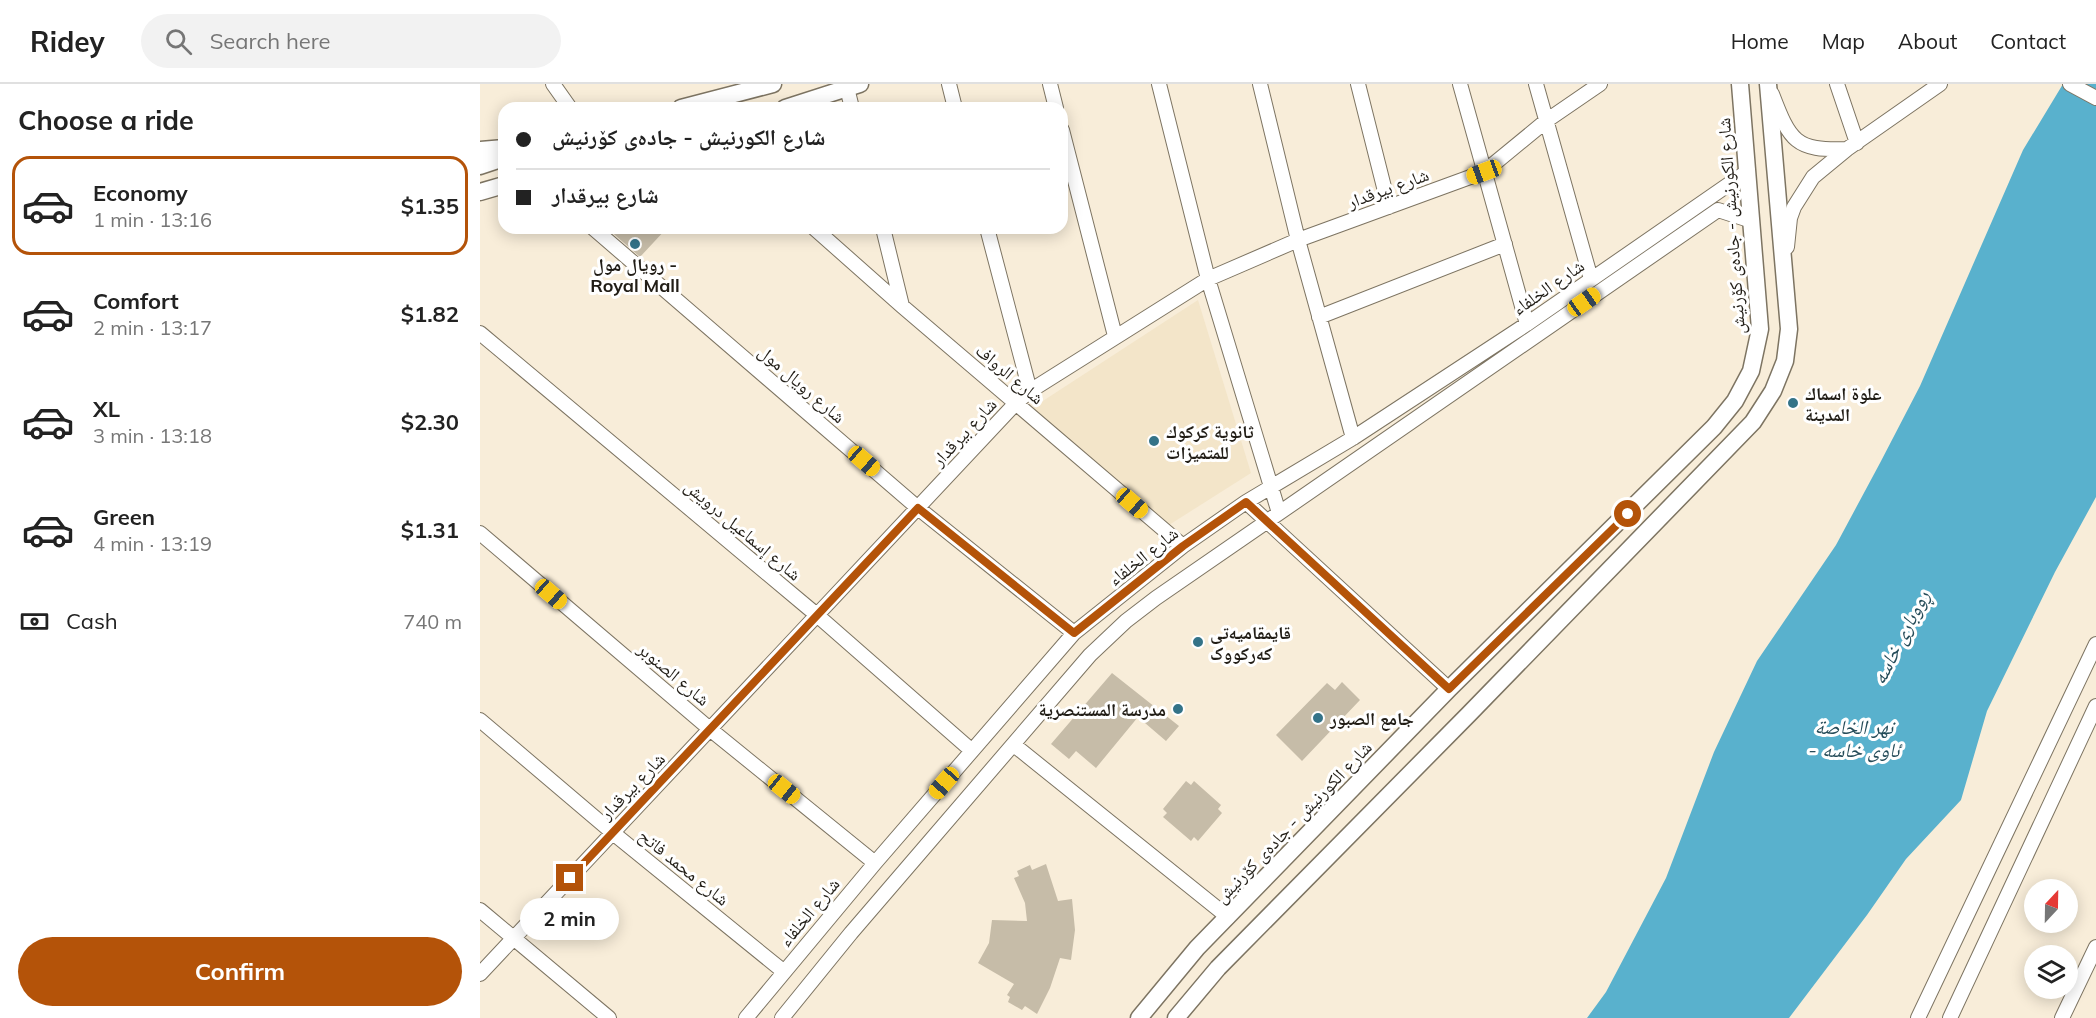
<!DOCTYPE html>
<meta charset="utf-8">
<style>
:root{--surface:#fff;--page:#f2f2f2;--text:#222;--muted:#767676;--line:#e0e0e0;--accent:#b45309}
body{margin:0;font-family:Mulish,"Noto Naskh Arabic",sans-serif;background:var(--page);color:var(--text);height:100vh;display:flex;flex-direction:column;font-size:22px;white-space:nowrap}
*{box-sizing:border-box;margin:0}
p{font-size:20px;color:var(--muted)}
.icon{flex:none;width:33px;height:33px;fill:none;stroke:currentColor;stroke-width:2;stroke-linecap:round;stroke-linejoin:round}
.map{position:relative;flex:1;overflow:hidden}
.details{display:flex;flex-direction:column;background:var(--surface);width:480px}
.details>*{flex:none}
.banner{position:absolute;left:18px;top:18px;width:570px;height:132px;border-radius:18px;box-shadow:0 3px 15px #0003;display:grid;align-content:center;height:132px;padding:0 18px;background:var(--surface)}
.needle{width:39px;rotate:22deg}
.fabs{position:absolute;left:1544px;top:795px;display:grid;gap:12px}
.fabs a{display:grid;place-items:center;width:54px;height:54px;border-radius:50%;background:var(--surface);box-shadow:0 3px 15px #0003;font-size:30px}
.end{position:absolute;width:27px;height:27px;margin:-14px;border:8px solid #b45309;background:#fff;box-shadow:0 0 0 3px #fff}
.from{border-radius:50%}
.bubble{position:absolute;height:42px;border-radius:21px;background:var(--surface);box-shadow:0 3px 15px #0003;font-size:20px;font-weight:700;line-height:42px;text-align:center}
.car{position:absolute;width:18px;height:36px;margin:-18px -9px;border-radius:8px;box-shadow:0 0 4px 2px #0007;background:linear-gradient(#f5c518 24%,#345 0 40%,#f5c518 0 76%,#345 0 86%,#f5c518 0)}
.banner b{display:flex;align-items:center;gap:21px;height:57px;font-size:22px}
.banner b+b{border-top:2px solid var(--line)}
.banner i{width:15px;height:15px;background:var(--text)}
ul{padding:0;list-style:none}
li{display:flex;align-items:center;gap:18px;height:99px;margin:0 12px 9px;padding:0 6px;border:3px solid transparent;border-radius:18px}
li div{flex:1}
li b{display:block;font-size:22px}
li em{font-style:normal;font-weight:700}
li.current{border-color:var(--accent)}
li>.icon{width:54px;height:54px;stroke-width:1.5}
h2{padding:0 18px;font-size:27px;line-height:72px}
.pay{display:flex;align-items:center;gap:15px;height:66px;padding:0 18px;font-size:22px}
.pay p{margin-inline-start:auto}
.button{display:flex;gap:12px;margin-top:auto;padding:12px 18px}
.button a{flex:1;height:69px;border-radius:36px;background:var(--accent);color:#fff;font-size:24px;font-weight:700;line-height:69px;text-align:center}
header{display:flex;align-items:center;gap:36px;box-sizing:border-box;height:84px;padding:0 30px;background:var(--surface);border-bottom:2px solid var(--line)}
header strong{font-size:28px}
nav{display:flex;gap:33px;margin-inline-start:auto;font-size:21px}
.search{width:420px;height:54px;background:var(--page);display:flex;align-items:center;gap:15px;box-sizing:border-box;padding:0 21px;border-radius:33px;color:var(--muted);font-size:22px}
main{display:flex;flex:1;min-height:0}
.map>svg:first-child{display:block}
.built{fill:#f3e5c9}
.water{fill:#59b1cd}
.building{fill:#c6bca8}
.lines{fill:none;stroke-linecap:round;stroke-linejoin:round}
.minor-casing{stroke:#7d7462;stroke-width:16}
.major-casing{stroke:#7d7462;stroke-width:19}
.minor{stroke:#fff;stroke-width:14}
.major{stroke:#fff;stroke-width:16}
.route{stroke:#b45309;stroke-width:8}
.poi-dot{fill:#347388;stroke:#fff;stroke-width:2}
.labels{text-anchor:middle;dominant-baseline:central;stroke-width:6;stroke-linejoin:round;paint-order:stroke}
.street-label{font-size:18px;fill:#211d16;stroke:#fff}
.poi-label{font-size:18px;font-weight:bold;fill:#211d16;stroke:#fff;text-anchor:start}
.water-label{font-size:20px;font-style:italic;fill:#254c59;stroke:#fff}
</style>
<header>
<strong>Ridey</strong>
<div class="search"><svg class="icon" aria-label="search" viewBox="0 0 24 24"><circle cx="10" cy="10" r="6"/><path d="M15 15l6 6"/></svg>Search here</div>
<nav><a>Home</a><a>Map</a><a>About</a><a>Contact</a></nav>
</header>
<main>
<section class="details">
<h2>Choose a ride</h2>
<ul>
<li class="current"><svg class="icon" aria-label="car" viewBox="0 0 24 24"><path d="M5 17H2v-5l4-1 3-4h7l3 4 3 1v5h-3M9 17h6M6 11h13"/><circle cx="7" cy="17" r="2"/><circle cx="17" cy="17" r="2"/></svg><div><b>Economy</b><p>1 min · 13:16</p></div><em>$1.35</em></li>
<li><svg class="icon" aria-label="car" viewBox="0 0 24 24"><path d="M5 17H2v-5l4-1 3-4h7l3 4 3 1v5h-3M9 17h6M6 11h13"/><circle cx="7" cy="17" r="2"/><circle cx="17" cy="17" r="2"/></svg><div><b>Comfort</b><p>2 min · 13:17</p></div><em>$1.82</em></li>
<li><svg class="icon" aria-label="car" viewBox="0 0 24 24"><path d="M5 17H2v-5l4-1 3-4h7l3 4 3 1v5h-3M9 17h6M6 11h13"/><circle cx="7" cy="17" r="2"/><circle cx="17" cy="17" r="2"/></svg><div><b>XL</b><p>3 min · 13:18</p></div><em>$2.30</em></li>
<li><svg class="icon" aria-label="car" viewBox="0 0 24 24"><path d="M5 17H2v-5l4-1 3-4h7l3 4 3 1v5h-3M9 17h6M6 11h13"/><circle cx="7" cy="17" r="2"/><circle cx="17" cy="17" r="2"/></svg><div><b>Green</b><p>4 min · 13:19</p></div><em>$1.31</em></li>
</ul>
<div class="pay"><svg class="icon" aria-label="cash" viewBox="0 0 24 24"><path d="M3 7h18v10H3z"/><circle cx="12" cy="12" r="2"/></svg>Cash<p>740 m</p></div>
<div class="button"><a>Confirm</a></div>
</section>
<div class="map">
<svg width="1616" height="934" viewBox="0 0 1616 934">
<rect width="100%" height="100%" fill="#f8edd9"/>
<path class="built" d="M718 216 771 389 689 441 549 326Z"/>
<path class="water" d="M1583 0H1616V413L1575 488 1507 627 1481 716 1426 775 1387 831 1309 934H1107L1126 908 1186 794 1234 668 1277 577 1356 461 1400 379 1440 302 1543 66Z"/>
<path class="building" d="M127 144H187L160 173Z
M632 589 699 642 686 657 658 633 616 684 596 667 589 675 571 660Z
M862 598 880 616 822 677 796 651 847 599 855 606Z
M706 697 711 701 714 697 741 721 738 725 742 729 718 757 714 753 711 757 683 733 687 729 683 725Z
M566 780 578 817 592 815 595 846 591 876 580 874 570 904 557 930 545 922 542 926 528 918 530 913 527 911 534 900 498 879 509 859 512 836 547 837 545 819 534 794 539 792 537 787 550 781 552 786Z"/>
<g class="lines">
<defs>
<path id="minor" d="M73 0 90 24
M469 0 475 24
M570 0 576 24
M679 0 728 195 799 429
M780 0 818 156 873 354
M878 0 909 123
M980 0 1047 240
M1056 0 1111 195
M1357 0 1377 59
M1590 0 1616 14
M367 4 372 24
M1292 10C1310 57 1315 67 1367 65
M582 46 635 252
M113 144 438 424 594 549
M334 144 422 222 703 462
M403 144 422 222
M507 144 550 307
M1307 163 1310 134 1314 123 1333 93 1367 65 1460 0
M839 233 1025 160
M0 249 338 532 491 666
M766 418 969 605
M0 449 231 646 395 779
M0 636 133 749 303 887
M534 661 748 833
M0 826 129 934
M0 890 536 319 550 307 728 195 818 156 1004 88 1066 37 1120 0
M266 934 395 779 594 549 703 462 766 418 873 354 1047 240 1268 87
M302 934 371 849 610 571 646 537 676 514 1238 126 1272 137
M1438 934 1616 560
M1470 934 1616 622
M1582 934 1616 863"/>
<path id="major" d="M201 24 293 0
M305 24 380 0
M0 66 24 64
M0 82 24 74
M0 108 24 101
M659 934 717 864 969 605 1234 343 1255 317 1271 287 1280 245 1260 0
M696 934 738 884 989 630 1273 338 1293 307 1305 277 1309 245 1288 0"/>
</defs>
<use href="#minor" class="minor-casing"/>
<use href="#major" class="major-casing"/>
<use href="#minor" class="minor"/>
<use href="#major" class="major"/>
</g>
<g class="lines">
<path class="route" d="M90 794 438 424 594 549 703 462 766 418 969 605 1148 430"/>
</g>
<g class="poi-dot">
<circle cx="155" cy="160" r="6"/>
<circle cx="1313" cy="319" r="6"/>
<circle cx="674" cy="357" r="6"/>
<circle cx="718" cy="558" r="6"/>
<circle cx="698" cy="625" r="6"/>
<circle cx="838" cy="634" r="6"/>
</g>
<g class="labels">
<g class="street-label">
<text transform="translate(908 104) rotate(-20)">شارع بيرقدار</text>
<text transform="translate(1251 142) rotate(-94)">شارع الكورنيش - جادەی کۆرنیش</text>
<text transform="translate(1068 203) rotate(-35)">شارع الخلفاء</text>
<text transform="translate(530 290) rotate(40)">شارع الرواف</text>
<text transform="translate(322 300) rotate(41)">شارع رويال مول</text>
<text transform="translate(484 348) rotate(-47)">شارع بيرقدار</text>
<text transform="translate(263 446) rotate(40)">شارع إسماعيل درويش</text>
<text transform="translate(663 472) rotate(-38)">شارع الخلفاء</text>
<text transform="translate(194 590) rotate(40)">شارع الصنوبر</text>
<text transform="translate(152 702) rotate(-46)">شارع بيرقدار</text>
<text transform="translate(813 738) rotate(-46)">شارع الكورنيش - جادەی کۆرنیش</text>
<text transform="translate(204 783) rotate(39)">شارع محمد فاتح</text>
<text transform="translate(329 828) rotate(-50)">شارع الخلفاء</text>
</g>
<g class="poi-label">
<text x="155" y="180" text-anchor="middle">رويال مول -<tspan x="155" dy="21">Royal Mall</tspan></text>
<text x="1325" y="309">علوة اسماك<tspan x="1325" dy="21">المدينة</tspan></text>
<text x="686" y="347">ثانوية كركوك<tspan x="686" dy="21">للمتميزات</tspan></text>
<text x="730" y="548">قایمقامیەتی<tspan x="730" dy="21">کەرکووک</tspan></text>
<text x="686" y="625" text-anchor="end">مدرسة المستنصرية</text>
<text x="850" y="634">جامع الصبور</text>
</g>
<g class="water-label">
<text transform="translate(1420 553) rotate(-63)">ڕووباری خاسە</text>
<text x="1374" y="642">نهر الخاصة<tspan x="1374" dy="23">- ئاوی خاسە</tspan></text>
</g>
</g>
</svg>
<div class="fabs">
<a><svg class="needle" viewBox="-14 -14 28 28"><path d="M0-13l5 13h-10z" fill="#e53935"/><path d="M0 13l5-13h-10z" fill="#767676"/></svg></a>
<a><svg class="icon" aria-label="layers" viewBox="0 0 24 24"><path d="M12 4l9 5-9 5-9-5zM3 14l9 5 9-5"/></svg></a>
</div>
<i class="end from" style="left:1148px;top:430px"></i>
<i class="end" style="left:90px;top:794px"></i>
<div class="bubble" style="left:40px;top:814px;width:99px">2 min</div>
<i class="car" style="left:1004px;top:88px;rotate:250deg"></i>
<i class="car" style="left:1104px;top:218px;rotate:55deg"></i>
<i class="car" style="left:384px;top:377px;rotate:131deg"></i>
<i class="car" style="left:652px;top:419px;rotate:131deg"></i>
<i class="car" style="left:71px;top:510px;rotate:131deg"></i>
<i class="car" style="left:464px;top:699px;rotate:221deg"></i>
<i class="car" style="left:304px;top:705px;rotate:129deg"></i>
<div class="banner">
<b><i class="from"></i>شارع الكورنيش - جادەی کۆرنیش</b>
<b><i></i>شارع بيرقدار</b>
</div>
</div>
</main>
